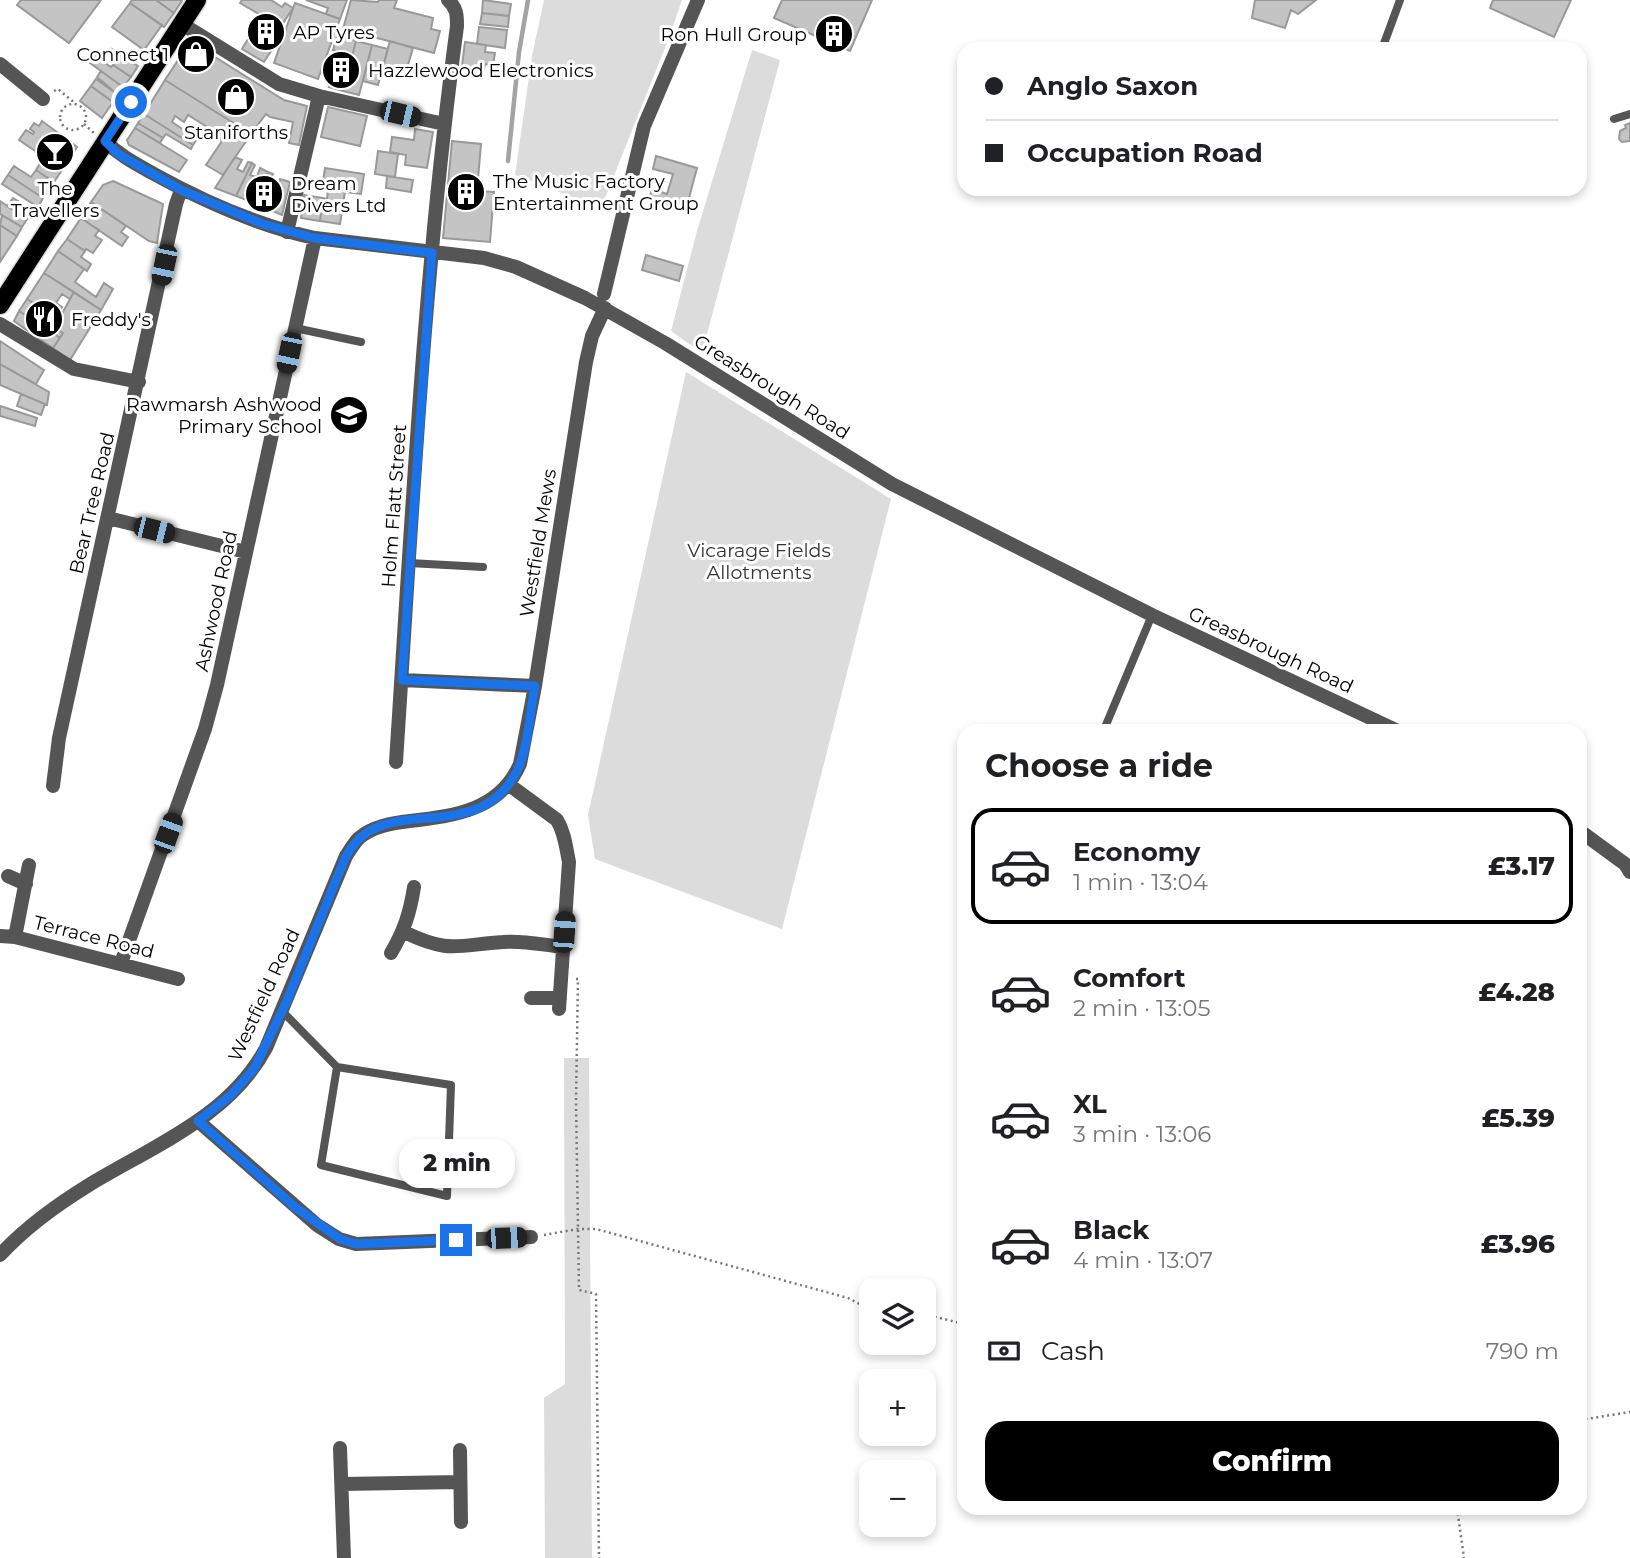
<!DOCTYPE html>
<meta charset="utf-8">
<style>
:root{--surface:#fff;--page:#f6f6f6;--text:#202124;--muted:#757577;--line:#e0e0e0;--accent:#000}
body{margin:0;font-family:Montserrat,sans-serif;background:var(--page);color:var(--text);height:100vh;display:flex;flex-direction:column;font-size:26px;white-space:nowrap}
*{box-sizing:border-box;margin:0}
p{font-size:23px;color:var(--muted)}
.icon{flex:none;width:38px;height:38px;fill:none;stroke:currentColor;stroke-width:2;stroke-linecap:round;stroke-linejoin:round}
.map{position:relative;flex:1;overflow:hidden}
.side{position:absolute;left:957px;top:724px;width:630px;height:791px;display:flex;flex-direction:column;background:var(--surface);border-radius:21px;box-shadow:0 4px 10px #0003}
.side>*{flex:none}
.hud{position:absolute;left:957px;top:42px;width:630px;height:154px;border-radius:21px;box-shadow:0 4px 10px #0003;display:grid;align-content:center;height:154px;padding:0 28px;background:var(--surface)}
.controls{position:absolute;left:859px;top:1278px;display:grid;gap:14px}
.controls a{display:grid;place-items:center;width:77px;height:77px;border-radius:14px;background:var(--surface);box-shadow:0 4px 10px #0003;font-size:35px}
.end{position:absolute;width:32px;height:32px;margin:-16px;border:9px solid #1a73e8;background:#fff;box-shadow:0 0 0 4px #fff}
.from{border-radius:50%}
.bubble{position:absolute;height:49px;border-radius:21px;background:var(--surface);box-shadow:0 4px 10px #0003;font-size:23px;font-weight:800;line-height:49px;text-align:center}
.car{position:absolute;width:21px;height:42px;margin:-21px -10px;border-radius:9px;box-shadow:0 0 5px 2px #0007;background:linear-gradient(#222 24%,#8ab4d8 0 40%,#222 0 76%,#8ab4d8 0 86%,#222 0)}
.hud b{display:flex;align-items:center;gap:24px;height:66px;font-size:26px}
.hud b+b{border-top:2px solid var(--line)}
.hud i{width:18px;height:18px;background:var(--text)}
ul{padding:0;list-style:none}
li{display:flex;align-items:center;gap:21px;height:116px;margin:0 14px 10px;padding:0 14px;border:4px solid transparent;border-radius:21px}
li div{flex:1}
li b{display:block;font-size:26px}
li em{font-style:normal;font-weight:800}
li.active{border-color:var(--accent)}
li>.icon{width:63px;height:63px;stroke-width:1.5}
h2{padding:0 28px;font-size:32px;line-height:84px}
.pay{display:flex;align-items:center;gap:18px;height:77px;padding:0 28px;font-size:26px}
.pay p{margin-inline-start:auto}
.button{display:flex;gap:14px;margin-top:auto;padding:14px 28px}
.button a{flex:1;height:80px;border-radius:21px;background:var(--accent);color:#fff;font-size:28px;font-weight:800;line-height:80px;text-align:center}
.map>svg:first-child{display:block}
.green{fill:#dcdcdc}
.lines{fill:none;stroke-linecap:round;stroke-linejoin:round}
.stream{stroke:#a3a3a3;stroke-width:4.5}
.building{fill:#c4c4c4;stroke:#999;stroke-width:2}
.primary-casing{stroke:#dbdbdb;stroke-width:21}
.path{stroke:#777;stroke-width:2.5;stroke-dasharray:2 3.5;stroke-linecap:butt}
.lane{stroke:#555;stroke-width:8}
.street{stroke:#555;stroke-width:14}
.primary{stroke:#000;stroke-width:18}
.route{stroke:#1a73e8;stroke-width:9}
.labels{text-anchor:middle;dominant-baseline:central;stroke-width:6;stroke-linejoin:round;paint-order:stroke}
.poi-label{font-size:19px;fill:#000;stroke:#fff;text-anchor:start}
.street-label{font-size:19px;fill:#000;stroke:#fff}
.park-label{font-size:19px;fill:#333;stroke:#fff}
</style>
<div class="map">
<svg width="1630" height="1558" viewBox="0 0 1630 1558">
<rect width="100%" height="100%" fill="#fff"/>
<path class="green" d="M544 0H682L669 38 601 208 515 175 532 56Z
M752 50 780 60 702 353 671 331 697 231Z
M686 372 891 499 782 929 595 859 588 815Z
M564 1058H589L592 1558H545L544 1398 565 1384Z"/>
<g class="lines">
<path class="stream" d="M508 161 519 52 528 0"/>
</g>
<path class="building" d="M21 0H101L69 43 17 5Z
M132 0H156L174 13 164 27 130 3Z
M156 0H181L182 1 174 13Z
M242 0H271L282 7 285 3 293 8 278 31 282 34 264 62 242 49 262 16 240 3Z
M306 0H347L340 19 326 14 328 8Z
M351 0 378 2 379 0H397L394 8 433 18 431 29 440 31 434 53 343 29Z
M483 0 511 4 509 16 482 13Z
M782 0H872L850 51 774 18Z
M1255 0H1316L1298 14 1291 10 1285 28 1252 18Z
M1493 0H1571L1554 37 1490 8Z
M130 3 162 25 144 50 112 27Z
M295 3 340 19 318 79 274 63Z
M482 13 509 16 508 27 480 24Z
M479 27 507 30 505 48 477 44Z
M337 35 356 41 343 91 329 87 339 52 333 50Z
M190 41 210 54 202 67 182 54Z
M356 41 372 45 359 95 343 91Z
M390 41 413 48 405 75 382 69Z
M465 42 486 45 485 52 495 53 493 65 485 64 484 69 462 66Z
M372 45 388 49 378 85 363 81Z
M112 49 138 66 131 77 113 65 116 60 108 55Z
M182 54 202 67 210 54 284 100 307 106 299 145 289 143 293 122 270 117 266 114 251 134 165 80Z
M95 56 111 67 113 65 131 77 123 87 90 63Z
M101 71 123 87 118 95 97 77Z
M96 79 118 95 113 102 91 86Z
M165 80 251 134 223 175 206 165 222 141 216 137 218 134 188 115 184 122 175 116 172 122 197 139 193 145 144 114Z
M91 86 113 102 102 118 80 101Z
M328 107 367 116 360 146 321 137Z
M144 114 193 145 191 149 166 134 163 138 138 123Z
M42 121 77 147 54 182 36 170 44 157 19 140 26 130 33 134 34 132 30 129 34 123 39 126Z
M138 123 163 138 160 143 135 128Z
M1630 123V141L1622 142 1619 139 1620 131 1626 128 1625 125Z
M135 128 187 160 179 172 129 145 127 140Z
M415 129 433 132 427 168 405 165 406 155 390 152 392 137 414 140Z
M452 141 481 144 477 191 494 192 490 242 443 238Z
M378 151 398 154 395 177 375 174Z
M656 156 697 168 686 209 649 199 652 189 667 194 673 174 653 169Z
M235 157 242 160 237 169 243 172 248 162 252 163 236 196 215 188Z
M252 163 255 165 250 175 257 177 260 168 268 172 254 203 236 196Z
M14 166 31 177 36 170 54 182 43 198 8 175Z
M325 168 364 174 361 194 345 192 340 224 320 221 323 198 327 199 328 189 322 188Z
M268 172 273 174 268 183 274 185 266 208 254 203Z
M8 175 43 198 38 207 2 184Z
M387 176 413 180 411 192 386 188Z
M280 179 290 182 282 215 266 208 274 185 278 187Z
M113 181 163 204 157 243 149 241 91 202 103 185Z
M304 195 323 198 320 221 301 218Z
M13 198 33 210 27 219 7 206Z
M0 201 27 219 22 227 0 214Z
M91 202 126 226 121 232 128 237 122 246 81 218Z
M2 215 22 227 17 236 0 225Z
M81 218 99 230 95 236 102 240 93 253 86 249 85 251 67 239Z
M0 225 17 236 0 262Z
M67 239 85 251 81 257 91 264 87 271 58 251Z
M58 251 84 269 75 282 96 297 104 283 113 289 101 310 44 273Z
M646 255 683 266 679 281 642 270Z
M44 273 74 292 70 299 62 294 56 303 62 307 56 317 27 299Z
M74 292 101 310 70 360 53 348 63 333 54 328Z
M27 299 60 320 54 328 63 333 60 338 19 311Z
M19 311 39 324 32 334 14 321Z
M39 324 60 338 53 348 32 334Z
M0 341 44 370 36 384 0 364Z
M0 364 49 392 47 405 0 385Z
M21 394 45 404 41 415 17 406Z
M0 406 37 418 35 426 0 416Z"/>
<g class="lines">
<defs>
<path id="primary" d="M0 305 197 0"/>
</defs>
<use href="#primary" class="primary-casing"/>
<path class="path" d="M54 91 58 89 76 104
M60 117a13 13 0 1 1 26 0a13 13 0 1 1-26 0Z
M84 124 94 133
M576 979H578L576 1101 579 1290 596 1294 599 1558
M544 1235 578 1229H596L848 1298 865 1307 872 1306
M924 1314 964 1324
M1580 1420 1630 1412
M1457 1508 1464 1558"/>
<path class="lane" d="M1382 49 1400 0
M1614 119 1630 114
M295 328 361 342
M409 563 483 567
M1103 732 1152 615
M283 1012 337 1067 451 1085 447 1196 321 1165 337 1067"/>
<path class="street" d="M182 24 279 84 319 96 444 124
M0 64 43 99
M105 141C120 156 136 164 154 174 205 202 258 226 315 238L484 258 516 267 585 298 665 343 892 484 1152 615 1400 732
M287 232 319 96
M604 294 644 126 698 0
M0 324 74 369 139 382
M108 518 246 552
M402 680 535 686
M396 762C412 517 424 270 457 26 457 15 457 8 448 0
M508 784 557 820C565 833 566 848 569 862L559 1009
M53 786 59 738 176 204 181 190
M1580 831 1625 864 1630 872
M8 876 26 884
M404 932C450 954 456 945 503 942 523 940 543 945 563 947
M0 936 15 937 178 979
M15 937 29 865
M391 953C404 931 410 913 414 887
M121 963 205 729 217 685 315 238
M531 998H560
M198 1121 317 1225 339 1239 356 1244 531 1237
M0 1255C25 1228 58 1204 89 1185 153 1146 229 1117 266 1048L346 856C350 850 354 843 359 838 373 826 393 823 410 821 455 816 500 810 520 764L535 686 586 362 592 336 605 308
M340 1448 344 1558
M460 1450 461 1522
M342 1484 460 1482"/>
<use href="#primary" class="primary"/>
</g>
<g class="lines">
<path class="route" d="M131 102 105 141 118 154 181 190 263 224 314 238 432 253 402 680 535 686C530 711 528 749 517 771 481 842 399 800 359 839 354 844 350 850 346 856L286 1003 254 1069 230 1096 198 1121 295 1207 340 1239 356 1244 456 1240"/>
</g>
<defs>
<symbol id="building-disc" viewBox="-11 -11 22 22"><circle r="9.5" fill="#000" stroke="#fff"/><path d="M-4-6H4V6H1V3H-1V6H-4ZM-2.5-4.3h1.7v1.8h-1.7ZM.8-4.3h1.7v1.8H.8ZM-2.5-1h1.7V.8h-1.7ZM.8-1h1.7V.8H.8Z" fill="#fff"/></symbol>
<symbol id="shop-disc" viewBox="-11 -11 22 22"><circle r="9.5" fill="#000" stroke="#fff"/><path d="M-5-2.5h2.3a2.7 3.5 0 0 1 5.4 0H5L5.5 6h-11ZM-1.5-2.5h3a1.5 2.3 0 0 0-3 0Z" fill="#fff"/></symbol>
<symbol id="bar-disc" viewBox="-11 -11 22 22"><circle r="9.5" fill="#000" stroke="#fff"/><path d="M-6-5H6L.8 .8V4.5H3.5V6h-7V4.5H-.8V.8Z" fill="#fff"/></symbol>
<symbol id="restaurant-disc" viewBox="-11 -11 22 22"><circle r="9.5" fill="#000" stroke="#fff"/><path d="M-5-6h1v4h1v-4h1v4h1v-4h1v5L-1.5 .5V6h-2V.5L-5-1ZM5-6V6H3V1.5H1.5Q1.5-4 5-6Z" fill="#fff"/></symbol>
<symbol id="school-disc" viewBox="-11 -11 22 22"><circle r="9.5" fill="#000" stroke="#fff"/><path d="M0-5L7-2L0 1L-7-2ZM-4 1L0 2.5L4 1V4Q0 6-4 4Z" fill="#fff"/></symbol>
</defs>
<g fill-rule="evenodd">
<use href="#building-disc" x="244" y="10" width="44" height="44"/>
<use href="#building-disc" x="812" y="12" width="44" height="44"/>
<use href="#shop-disc" x="174" y="32" width="44" height="44"/>
<use href="#building-disc" x="319" y="48" width="44" height="44"/>
<use href="#shop-disc" x="214" y="75" width="44" height="44"/>
<use href="#bar-disc" x="33" y="130" width="44" height="44"/>
<use href="#building-disc" x="444" y="170" width="44" height="44"/>
<use href="#building-disc" x="242" y="172" width="44" height="44"/>
<use href="#restaurant-disc" x="22" y="297" width="44" height="44"/>
<use href="#school-disc" x="327" y="393" width="44" height="44"/>
</g>
<g class="labels">
<g class="poi-label">
<text x="293" y="32">AP Tyres</text>
<text x="807" y="34" text-anchor="end">Ron Hull Group</text>
<text x="169" y="54" text-anchor="end">Connect 1</text>
<text x="368" y="70">Hazzlewood Electronics</text>
<text x="236" y="132" text-anchor="middle">Staniforths</text>
<text x="493" y="181">The Music Factory<tspan x="493" dy="22">Entertainment Group</tspan></text>
<text x="291" y="183">Dream<tspan x="291" dy="22">Divers Ltd</tspan></text>
<text x="55" y="188" text-anchor="middle">The<tspan x="55" dy="22">Travellers</tspan></text>
<text x="71" y="319">Freddy's</text>
<text x="322" y="404" text-anchor="end">Rawmarsh Ashwood<tspan x="322" dy="22">Primary School</tspan></text>
</g>
<g class="street-label">
<text transform="translate(772 387) rotate(32)">Greasbrough Road</text>
<text transform="translate(92 503) rotate(-77)">Bear Tree Road</text>
<text transform="translate(394 506) rotate(-86)">Holm Flatt Street</text>
<text transform="translate(538 543) rotate(-81)">Westfield Mews</text>
<text transform="translate(216 601) rotate(-78)">Ashwood Road</text>
<text transform="translate(1271 650) rotate(25)">Greasbrough Road</text>
<text transform="translate(94 937) rotate(14)">Terrace Road</text>
<text transform="translate(264 995) rotate(-65)">Westfield Road</text>
</g>
<g class="park-label">
<text x="759" y="550">Vicarage Fields<tspan x="759" dy="22">Allotments</tspan></text>
</g>
</g>
</svg>
<div class="controls">
<a><svg class="icon" aria-label="layers" viewBox="0 0 24 24"><path d="M12 4l9 5-9 5-9-5zM3 14l9 5 9-5"/></svg></a>
<a>+</a>
<a>−</a>
</div>
<i class="end from" style="left:131px;top:102px"></i>
<i class="end" style="left:456px;top:1240px"></i>
<div class="bubble" style="left:399px;top:1139px;width:116px">2 min</div>
<i class="car" style="left:400px;top:114px;rotate:103deg"></i>
<i class="car" style="left:164px;top:265px;rotate:192deg"></i>
<i class="car" style="left:289px;top:353px;rotate:192deg"></i>
<i class="car" style="left:154px;top:530px;rotate:104deg"></i>
<i class="car" style="left:168px;top:833px;rotate:20deg"></i>
<i class="car" style="left:564px;top:932px;rotate:4deg"></i>
<i class="car" style="left:506px;top:1238px;rotate:88deg"></i>
<div class="hud">
<b><i class="from"></i>Anglo Saxon</b>
<b><i></i>Occupation Road</b>
</div>
<section class="side">
<h2>Choose a ride</h2>
<ul>
<li class="active"><svg class="icon" aria-label="car" viewBox="0 0 24 24"><path d="M5 17H2v-5l4-1 3-4h7l3 4 3 1v5h-3M9 17h6M6 11h13"/><circle cx="7" cy="17" r="2"/><circle cx="17" cy="17" r="2"/></svg><div><b>Economy</b><p>1 min · 13:04</p></div><em>£3.17</em></li>
<li><svg class="icon" aria-label="car" viewBox="0 0 24 24"><path d="M5 17H2v-5l4-1 3-4h7l3 4 3 1v5h-3M9 17h6M6 11h13"/><circle cx="7" cy="17" r="2"/><circle cx="17" cy="17" r="2"/></svg><div><b>Comfort</b><p>2 min · 13:05</p></div><em>£4.28</em></li>
<li><svg class="icon" aria-label="car" viewBox="0 0 24 24"><path d="M5 17H2v-5l4-1 3-4h7l3 4 3 1v5h-3M9 17h6M6 11h13"/><circle cx="7" cy="17" r="2"/><circle cx="17" cy="17" r="2"/></svg><div><b>XL</b><p>3 min · 13:06</p></div><em>£5.39</em></li>
<li><svg class="icon" aria-label="car" viewBox="0 0 24 24"><path d="M5 17H2v-5l4-1 3-4h7l3 4 3 1v5h-3M9 17h6M6 11h13"/><circle cx="7" cy="17" r="2"/><circle cx="17" cy="17" r="2"/></svg><div><b>Black</b><p>4 min · 13:07</p></div><em>£3.96</em></li>
</ul>
<div class="pay"><svg class="icon" aria-label="cash" viewBox="0 0 24 24"><path d="M3 7h18v10H3z"/><circle cx="12" cy="12" r="2"/></svg>Cash<p>790 m</p></div>
<div class="button"><a>Confirm</a></div>
</section>
</div>
